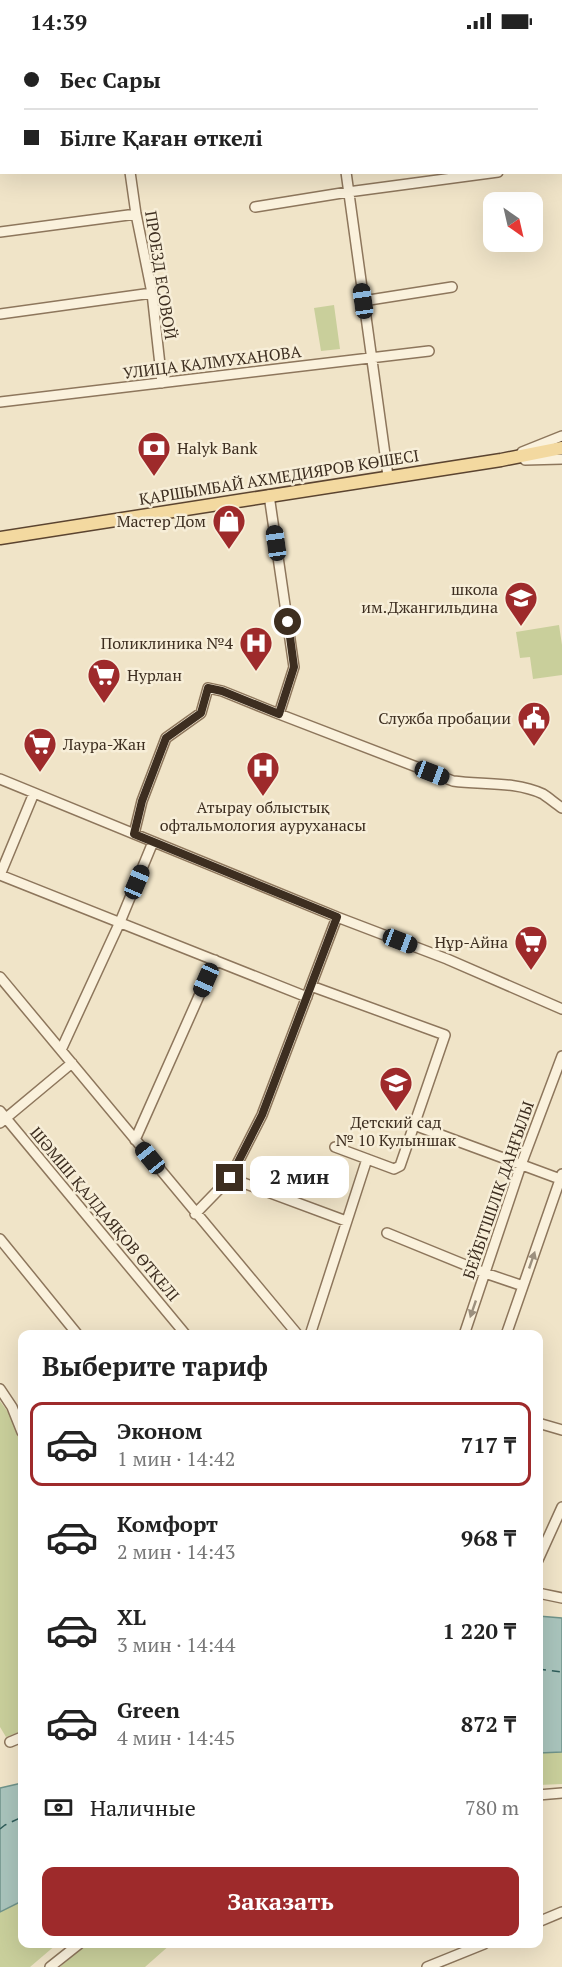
<!DOCTYPE html>
<html lang="ru">
<meta charset="utf-8">
<style>
:root{--surface:#fff;--page:#f6f6f6;--text:#222;--muted:#767676;--line:#e0e0e0;--accent:#9e2a2b}
body{margin:0;font-family:"PT Serif",serif;background:var(--page);color:var(--text);height:100vh;display:flex;flex-direction:column;font-size:22px;white-space:nowrap}
*{box-sizing:border-box;margin:0}
p{font-size:20px;color:var(--muted)}
.icon{flex:none;width:33px;height:33px;fill:none;stroke:currentColor;stroke-width:2;stroke-linecap:round;stroke-linejoin:round}
.map{position:relative;flex:1;overflow:hidden}
.panel{position:absolute;left:18px;top:1288px;width:525px;height:618px;display:flex;flex-direction:column;background:var(--surface);border-radius:12px;box-shadow:0 6px 24px #0002}
.panel>*{flex:none}
.top-card{position:absolute;left:0px;top:0px;width:562px;height:132px;box-shadow:0 6px 24px #0002;display:grid;align-content:center;height:132px;padding:0 24px;background:var(--surface)}
.needle{width:39px;rotate:146deg}
.fabs{position:absolute;left:483px;top:150px;display:grid;gap:12px}
.fabs a{display:grid;place-items:center;width:60px;height:60px;border-radius:12px;background:var(--surface);box-shadow:0 6px 24px #0002;font-size:30px}
.end{position:absolute;width:27px;height:27px;margin:-14px;border:8px solid #3d2e20;background:#fff;box-shadow:0 0 0 3px #fff}
.from{border-radius:50%}
.bubble{position:absolute;height:42px;border-radius:12px;background:var(--surface);box-shadow:0 6px 24px #0002;font-size:20px;font-weight:700;line-height:42px;text-align:center}
.car{position:absolute;width:18px;height:36px;margin:-18px -9px;border-radius:8px;box-shadow:0 0 4px 2px #0007;background:linear-gradient(#222 24%,#8ab4d8 0 40%,#222 0 76%,#8ab4d8 0 86%,#222 0)}
.top-card b{display:flex;align-items:center;gap:21px;height:57px;font-size:22px}
.top-card b+b{border-top:2px solid var(--line)}
.top-card i{width:15px;height:15px;background:var(--text)}
ul{padding:0;list-style:none}
li{display:flex;align-items:center;gap:18px;height:84px;margin:0 12px 9px;padding:0 12px;border:3px solid transparent;border-radius:12px}
li div{flex:1}
li b{display:block;font-size:22px}
li em{font-style:normal;font-weight:700}
li.active{border-color:var(--accent)}
li>.icon{width:54px;height:54px;stroke-width:1.5}
h2{padding:0 24px;font-size:27px;line-height:72px}
.pay{display:flex;align-items:center;gap:15px;height:66px;padding:0 24px;font-size:22px}
.pay p{margin-inline-start:auto}
.primary-button{display:flex;gap:12px;margin-top:auto;padding:12px 24px}
.primary-button a{flex:1;height:69px;border-radius:12px;background:var(--accent);color:#fff;font-size:24px;font-weight:700;line-height:69px;text-align:center}
.status{display:flex;justify-content:space-between;align-items:center;height:42px;padding:0 30px;background:var(--surface);direction:ltr}
.status svg{height:16px;fill:currentColor}
.map>svg:first-child{display:block}
.green{fill:#c9cf9b}
.water{fill:#a9c4bc;stroke:#6f938a;stroke-width:1.5}
.lines{fill:none;stroke-linecap:round;stroke-linejoin:round}
.ferry{stroke:#2f5d5a;stroke-width:1.5;stroke-dasharray:8 6;stroke-linecap:butt}
.minor-casing{stroke:#8d765c;stroke-width:12}
.major-casing{stroke:#5b4430;stroke-width:15}
.minor{stroke:#faf1dc;stroke-width:9}
.major{stroke:#f3d9a0;stroke-width:12}
.oneway{fill:#9c907e}
.route{stroke:#3d2e20;stroke-width:8}
.labels{text-anchor:middle;dominant-baseline:central;stroke-width:5;stroke-linejoin:round;paint-order:stroke}
.street-label{font-size:16px;fill:#3d2e20;stroke:#f7eed8}
.poi-label{font-size:16px;fill:#3d2e20;stroke:#f7eed8;text-anchor:end}
</style>
<div class="status"><b>14:39</b><svg viewBox="0 0 49 12"><path d="M0 12V9h3v3zM5 12V6h3v6zM10 12V3h3v9zM15 12V0h3v12zM26 1h20v11H26zM47 4h2v5h-2z"/></svg></div>
<div class="map">
<svg width="562" height="1925" viewBox="0 0 562 1925">
<rect width="100%" height="100%" fill="#f0e4c8"/>
<path class="green" d="M334 263 340 307 321 309 314 266Z
M559 583 562 603V633L533 637 530 615 520 616 516 590Z
M0 1359 10 1373 22 1406V1689L6 1695 0 1685Z
M562 1710V1742L539 1743V1711Z
M22 1859V1902H57L30 1925H0V1870Z
M86 1902H171L145 1925H60Z"/>
<path class="water" d="M538 1574 562 1576V1710L539 1711Z
M22 1741V1859L0 1870V1746Z"/>
<g class="lines">
<path class="ferry" d="M538 1627 562 1630
M0 1787 5 1783 22 1775"/>
<defs>
<path id="minor" d="M198 0V2
M70 2 84 0
M0 10 2 9
M0 101 2 100
M561 122H562
M130 130 136 172 152 251 162 341
M346 130 388 434
M255 165 348 150 498 130
M0 190 136 172
M363 259 452 245
M0 272 152 251
M0 360 429 309
M522 410 562 394
M525 418 562 417
M279 672 453 739C482 743 515 739 543 752 549 756 556 762 562 766
M0 737 337 875 447 917 562 967
M134 792 142 759 166 696 201 671 208 646 222 649 279 672 294 625 269 453
M0 833 307 955
M0 833 34 751
M0 935 298 1293
M311 944 445 993 400 1124 394 1127 335 1105
M61 1008 120 880 153 800
M0 1069 186 1293
M0 1081 72 1021
M414 1083 560 1137
M135 1098 215 918
M230 1136 346 1179
M195 1172 230 1136 262 1073 337 875
M387 1191 485 1231 523 1244
M0 1197 78 1293
M310 1293 367 1117
M464 1293 521 1123 562 1014
M506 1293 562 1132
M0 1347 12 1365 22 1390
M538 1381 562 1388
M538 1518 562 1465
M538 1551 562 1556
M10 1700 22 1695
M538 1753 562 1751
M538 1880 562 1870
M50 1925 79 1902
M427 1925 484 1902"/>
<path id="major" d="M0 496 501 418 562 406"/>
</defs>
<use href="#minor" class="minor-casing"/>
<use href="#major" class="major-casing"/>
<use href="#minor" class="minor"/>
<use href="#major" class="major"/>
</g>
<defs><path id="oneway-solid" d="M-6-.8H1V-3.2L6.5 0L1 3.2V.8H-6Z" transform="scale(1.5)"/></defs>
<g class="oneway">
<use href="#oneway-solid" transform="translate(532 1218) rotate(-71)"/>
<use href="#oneway-solid" transform="translate(473 1267) rotate(109)"/>
</g>
<g class="lines">
<path class="route" d="M230 1136 262 1073 337 875 134 792 142 759 166 696 201 671 208 646 222 649 279 672 294 625 288 580"/>
</g>
<defs>
<symbol id="bank-pin" viewBox="-11 -11 22 30"><path d="M0 17L-7.5 6A9.5 9.5 0 1 1 7.5 6Z" fill="#9e2a2b" stroke="#f7eed8"/><path d="M-6-4H6V4H-6ZM0-2.3a2.3 2.3 0 1 0 0 4.6a2.3 2.3 0 1 0 0-4.6Z" fill="#fff"/></symbol>
<symbol id="shop-pin" viewBox="-11 -11 22 30"><path d="M0 17L-7.5 6A9.5 9.5 0 1 1 7.5 6Z" fill="#9e2a2b" stroke="#f7eed8"/><path d="M-5-2.5h2.3a2.7 3.5 0 0 1 5.4 0H5L5.5 6h-11ZM-1.5-2.5h3a1.5 2.3 0 0 0-3 0Z" fill="#fff"/></symbol>
<symbol id="school-pin" viewBox="-11 -11 22 30"><path d="M0 17L-7.5 6A9.5 9.5 0 1 1 7.5 6Z" fill="#9e2a2b" stroke="#f7eed8"/><path d="M0-5L7-2L0 1L-7-2ZM-4 1L0 2.5L4 1V4Q0 6-4 4Z" fill="#fff"/></symbol>
<symbol id="hospital-pin" viewBox="-11 -11 22 30"><path d="M0 17L-7.5 6A9.5 9.5 0 1 1 7.5 6Z" fill="#9e2a2b" stroke="#f7eed8"/><path d="M-5-5h3v3.5h4V-5h3V5h-3V1.5h-4V5h-3Z" fill="#fff"/></symbol>
<symbol id="supermarket-pin" viewBox="-11 -11 22 30"><path d="M0 17L-7.5 6A9.5 9.5 0 1 1 7.5 6Z" fill="#9e2a2b" stroke="#f7eed8"/><path d="M-6-5.5h2.5l.6 2H6L4.5 2H-2.5L-4.4-4H-6ZM-1.5 3.2a1.3 1.3 0 1 0 .1 0ZM3 3.2a1.3 1.3 0 1 0 .1 0Z" fill="#fff"/></symbol>
<symbol id="civic-pin" viewBox="-11 -11 22 30"><path d="M0 17L-7.5 6A9.5 9.5 0 1 1 7.5 6Z" fill="#9e2a2b" stroke="#f7eed8"/><path d="M-.6-6.5H3V-4.5H.6V-3L4-1V1h2V6H-6V1h2V-1L-.6-3ZM-1.2 2.5V6h2.4V2.5Z" fill="#fff"/></symbol>
</defs>
<g fill-rule="evenodd">
<use href="#bank-pin" x="135" y="387" width="38" height="52"/>
<use href="#shop-pin" x="210" y="460" width="38" height="52"/>
<use href="#school-pin" x="502" y="537" width="38" height="52"/>
<use href="#hospital-pin" x="237" y="582" width="38" height="52"/>
<use href="#supermarket-pin" x="85" y="614" width="38" height="52"/>
<use href="#civic-pin" x="515" y="657" width="38" height="52"/>
<use href="#supermarket-pin" x="21" y="683" width="38" height="52"/>
<use href="#hospital-pin" x="244" y="707" width="38" height="52"/>
<use href="#supermarket-pin" x="512" y="881" width="38" height="52"/>
<use href="#school-pin" x="377" y="1022" width="38" height="52"/>
</g>
<g class="labels">
<g class="street-label">
<text transform="translate(161 233) rotate(81)">ПРОЕЗД ЕСОВОЙ</text>
<text transform="translate(212 320) rotate(-7)">УЛИЦА КАЛМУХАНОВА</text>
<text transform="translate(279 435) rotate(-9)">ҚАРШЫМБАЙ АХМЕДИЯРОВ КӨШЕСІ</text>
<text transform="translate(498 1148) rotate(-71)">БЕЙБІТШІЛІК ДАҢҒЫЛЫ</text>
<text transform="translate(105 1172) rotate(50)">ШӘМШІ ҚАЛДАЯҚОВ ӨТКЕЛІ</text>
</g>
<g class="poi-label">
<text x="177" y="406" text-anchor="start">Halyk Bank</text>
<text x="206" y="479">Мастер Дом</text>
<text x="498" y="547">школа<tspan x="498" dy="18">им.Джангильдина</tspan></text>
<text x="233" y="601">Поликлиника №4</text>
<text x="127" y="633" text-anchor="start">Нурлан</text>
<text x="511" y="676">Служба пробации</text>
<text x="63" y="702" text-anchor="start">Лаура-Жан</text>
<text x="263" y="765" text-anchor="middle">Атырау облыстық<tspan x="263" dy="18">офтальмология ауруханасы</tspan></text>
<text x="508" y="900">Нұр-Айна</text>
<text x="396" y="1080" text-anchor="middle">Детский сад<tspan x="396" dy="18">№ 10 Кулыншак</tspan></text>
</g>
</g>
</svg>
<div class="fabs">
<a><svg class="needle" viewBox="-14 -14 28 28"><path d="M0-13l5 13h-10z" fill="#e53935"/><path d="M0 13l5-13h-10z" fill="#767676"/></svg></a>
</div>
<i class="end from" style="left:288px;top:580px"></i>
<i class="end" style="left:230px;top:1136px"></i>
<div class="bubble" style="left:250px;top:1114px;width:99px">2 мин</div>
<i class="car" style="left:363px;top:259px;rotate:352deg"></i>
<i class="car" style="left:276px;top:501px;rotate:352deg"></i>
<i class="car" style="left:432px;top:731px;rotate:111deg"></i>
<i class="car" style="left:137px;top:840px;rotate:23deg"></i>
<i class="car" style="left:400px;top:899px;rotate:111deg"></i>
<i class="car" style="left:206px;top:938px;rotate:204deg"></i>
<i class="car" style="left:150px;top:1116px;rotate:321deg"></i>
<div class="top-card">
<b><i class="from"></i>Бес Сары</b>
<b><i></i>Білге Қаған өткелі</b>
</div>
<section class="panel">
<h2>Выберите тариф</h2>
<ul>
<li class="active"><svg class="icon" aria-label="car" viewBox="0 0 24 24"><path d="M5 17H2v-5l4-1 3-4h7l3 4 3 1v5h-3M9 17h6M6 11h13"/><circle cx="7" cy="17" r="2"/><circle cx="17" cy="17" r="2"/></svg><div><b>Эконом</b><p>1 мин · 14:42</p></div><em>717 ₸</em></li>
<li><svg class="icon" aria-label="car" viewBox="0 0 24 24"><path d="M5 17H2v-5l4-1 3-4h7l3 4 3 1v5h-3M9 17h6M6 11h13"/><circle cx="7" cy="17" r="2"/><circle cx="17" cy="17" r="2"/></svg><div><b>Комфорт</b><p>2 мин · 14:43</p></div><em>968 ₸</em></li>
<li><svg class="icon" aria-label="car" viewBox="0 0 24 24"><path d="M5 17H2v-5l4-1 3-4h7l3 4 3 1v5h-3M9 17h6M6 11h13"/><circle cx="7" cy="17" r="2"/><circle cx="17" cy="17" r="2"/></svg><div><b>XL</b><p>3 мин · 14:44</p></div><em>1 220 ₸</em></li>
<li><svg class="icon" aria-label="car" viewBox="0 0 24 24"><path d="M5 17H2v-5l4-1 3-4h7l3 4 3 1v5h-3M9 17h6M6 11h13"/><circle cx="7" cy="17" r="2"/><circle cx="17" cy="17" r="2"/></svg><div><b>Green</b><p>4 мин · 14:45</p></div><em>872 ₸</em></li>
</ul>
<div class="pay"><svg class="icon" aria-label="cash" viewBox="0 0 24 24"><path d="M3 7h18v10H3z"/><circle cx="12" cy="12" r="2"/></svg>Наличные<p>780 m</p></div>
<div class="primary-button"><a>Заказать</a></div>
</section>
</div>
